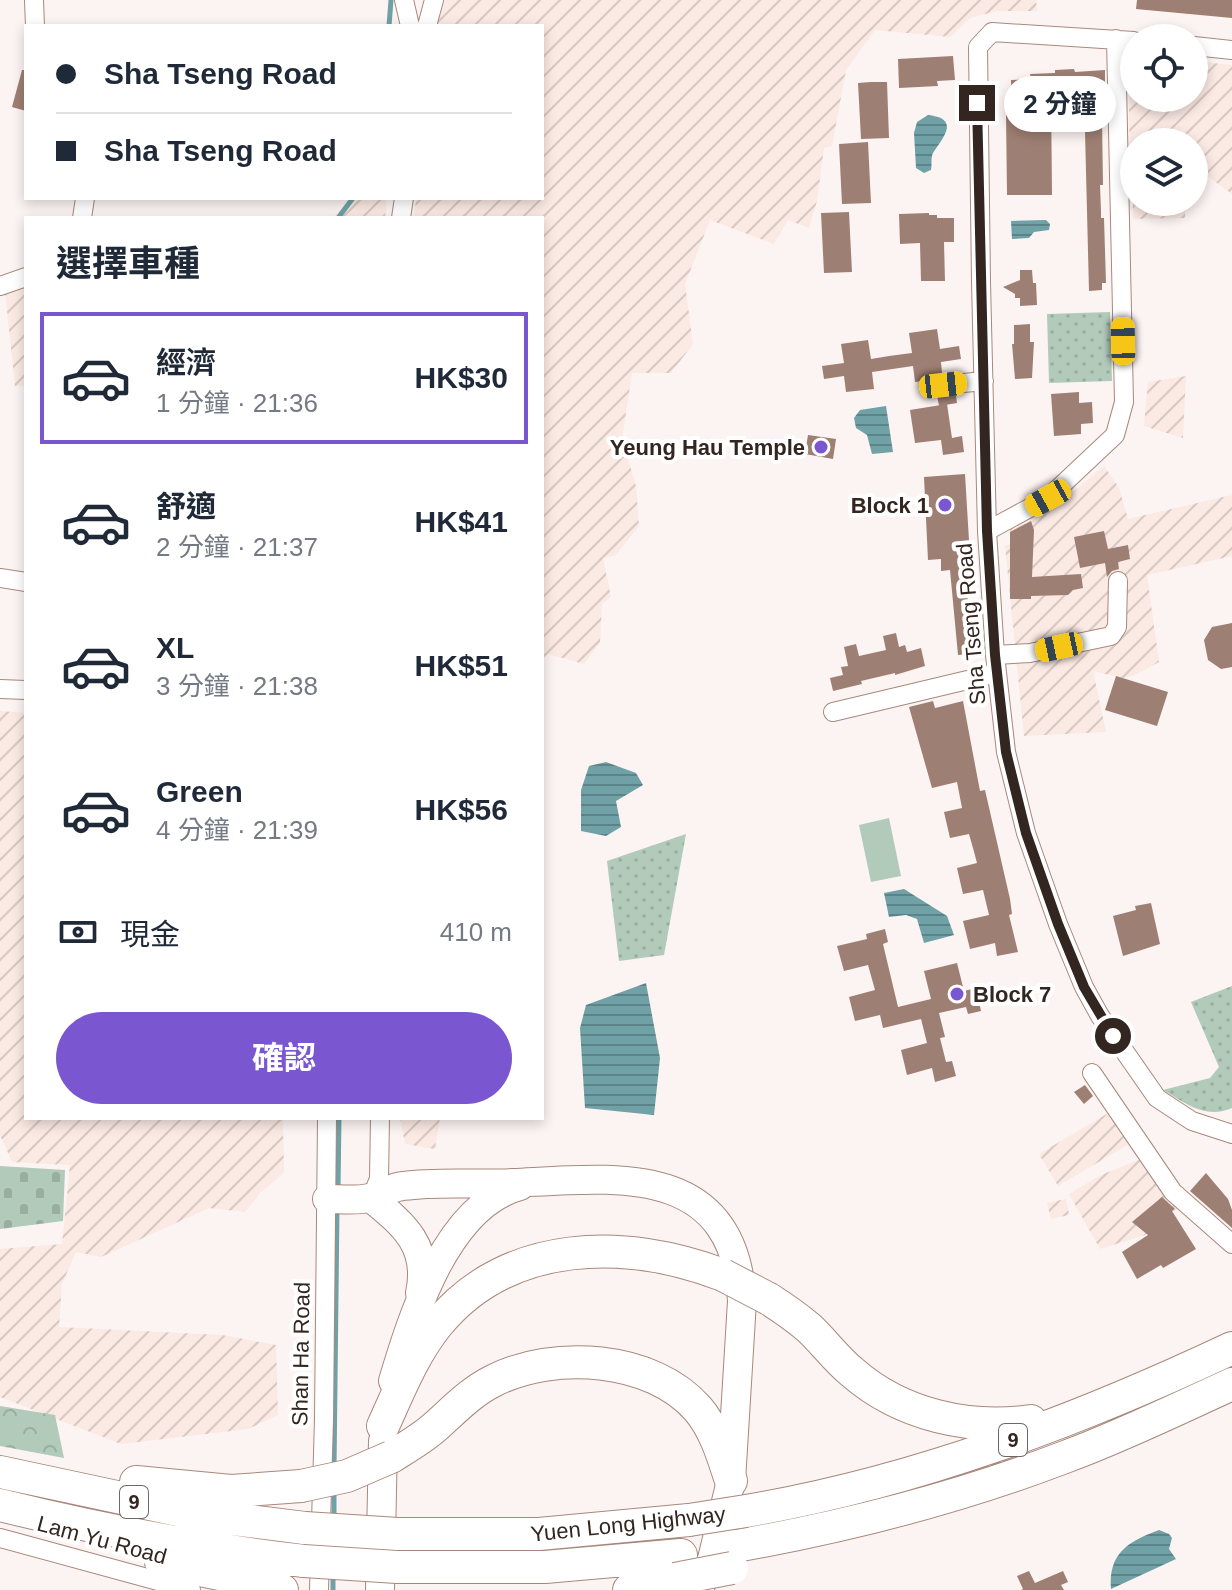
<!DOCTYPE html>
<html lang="zh-TW">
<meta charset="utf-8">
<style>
:root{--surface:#fff;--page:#f2f2f3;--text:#1f2937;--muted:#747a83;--line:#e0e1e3;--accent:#7a57d0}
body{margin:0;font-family:Helvetica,"Noto Sans TC",sans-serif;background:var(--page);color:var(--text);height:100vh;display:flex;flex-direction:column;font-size:30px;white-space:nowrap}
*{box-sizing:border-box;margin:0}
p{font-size:26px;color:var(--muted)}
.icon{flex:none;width:44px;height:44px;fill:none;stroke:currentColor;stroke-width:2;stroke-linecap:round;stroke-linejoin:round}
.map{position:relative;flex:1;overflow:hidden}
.panel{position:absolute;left:24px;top:216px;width:520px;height:904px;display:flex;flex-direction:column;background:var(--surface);border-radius:0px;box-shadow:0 4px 12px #0003}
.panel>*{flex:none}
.banner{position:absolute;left:24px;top:24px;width:520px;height:176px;border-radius:0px;box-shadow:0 4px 12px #0003;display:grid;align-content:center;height:176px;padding:0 32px;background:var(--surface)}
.buttons{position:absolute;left:1120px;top:24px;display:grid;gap:16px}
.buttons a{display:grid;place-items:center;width:88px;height:88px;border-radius:50%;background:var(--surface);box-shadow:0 4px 12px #0003;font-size:40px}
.end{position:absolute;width:36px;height:36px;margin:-18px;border:10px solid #332621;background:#fff;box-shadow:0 0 0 4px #fff}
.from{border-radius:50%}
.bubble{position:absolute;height:56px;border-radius:28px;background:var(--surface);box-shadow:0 4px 12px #0003;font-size:26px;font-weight:700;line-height:56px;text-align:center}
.car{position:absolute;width:24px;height:48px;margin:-24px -12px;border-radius:10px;box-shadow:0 0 6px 2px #0007;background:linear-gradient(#f5c518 24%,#345 0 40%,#f5c518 0 76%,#345 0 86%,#f5c518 0)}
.banner b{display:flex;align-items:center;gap:28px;height:76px;font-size:30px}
.banner b+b{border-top:2px solid var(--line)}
.banner i{width:20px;height:20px;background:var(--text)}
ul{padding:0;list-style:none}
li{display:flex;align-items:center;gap:24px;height:132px;margin:0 16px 12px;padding:0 16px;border:4px solid transparent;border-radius:0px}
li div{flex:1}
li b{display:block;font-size:30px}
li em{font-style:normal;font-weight:700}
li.on{border-color:var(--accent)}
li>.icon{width:72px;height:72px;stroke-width:1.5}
h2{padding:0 32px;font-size:36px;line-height:96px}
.pay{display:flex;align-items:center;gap:20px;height:88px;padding:0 32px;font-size:30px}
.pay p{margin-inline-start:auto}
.button{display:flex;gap:16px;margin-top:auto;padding:16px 32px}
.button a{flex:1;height:92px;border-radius:48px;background:var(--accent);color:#fff;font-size:32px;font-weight:700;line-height:92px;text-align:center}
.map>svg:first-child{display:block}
.industrial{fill:url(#industrial-furrows)}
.grass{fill:url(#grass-dots)}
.forest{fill:url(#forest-crowns)}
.cemetery{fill:url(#cemetery-stones)}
.pitch{fill:#b1caba}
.water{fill:url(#water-rules)}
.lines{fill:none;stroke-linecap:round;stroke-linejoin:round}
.stream{stroke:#6fa1a6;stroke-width:5}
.building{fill:#9e7f73}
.street-casing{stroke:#a8887c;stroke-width:20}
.primary-casing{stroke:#a8887c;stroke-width:30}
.highway-casing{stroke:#a8887c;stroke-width:34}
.street{stroke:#fff;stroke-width:18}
.primary{stroke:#fff;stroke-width:28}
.highway{stroke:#fff;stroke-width:32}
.highway-bridge-casing{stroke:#a8887c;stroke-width:34;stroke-linecap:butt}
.highway-bridge{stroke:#fff;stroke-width:32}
.route{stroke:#332621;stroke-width:10}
.poi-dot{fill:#7a57d0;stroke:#fff;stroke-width:3}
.labels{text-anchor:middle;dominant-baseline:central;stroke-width:8;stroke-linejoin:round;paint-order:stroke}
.shield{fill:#fff;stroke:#706764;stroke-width:2}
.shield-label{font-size:20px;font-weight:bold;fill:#332621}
.poi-label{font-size:22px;font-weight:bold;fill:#332621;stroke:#fff;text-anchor:end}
.street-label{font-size:22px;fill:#332621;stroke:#fff}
</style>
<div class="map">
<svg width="1232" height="1590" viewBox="0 0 1232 1590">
<defs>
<pattern id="industrial-furrows" width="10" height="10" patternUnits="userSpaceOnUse" patternTransform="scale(2)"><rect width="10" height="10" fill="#fbe9e3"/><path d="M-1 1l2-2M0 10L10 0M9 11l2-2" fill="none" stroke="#d8c8c2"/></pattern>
<pattern id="grass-dots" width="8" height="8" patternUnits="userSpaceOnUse" patternTransform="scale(2)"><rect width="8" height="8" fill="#b1caba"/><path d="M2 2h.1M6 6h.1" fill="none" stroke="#99ada0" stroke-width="1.8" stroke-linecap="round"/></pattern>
<pattern id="forest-crowns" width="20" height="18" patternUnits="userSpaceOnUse" patternTransform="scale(2)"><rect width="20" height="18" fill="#b1caba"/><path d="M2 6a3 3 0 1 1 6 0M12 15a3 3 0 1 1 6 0" fill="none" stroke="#99ada0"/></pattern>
<pattern id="cemetery-stones" width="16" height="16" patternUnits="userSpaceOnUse" patternTransform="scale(2)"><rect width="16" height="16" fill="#b1caba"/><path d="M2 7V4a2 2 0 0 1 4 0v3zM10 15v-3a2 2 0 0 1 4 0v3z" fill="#99ada0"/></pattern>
<pattern id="water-rules" width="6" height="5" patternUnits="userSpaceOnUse" patternTransform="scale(2)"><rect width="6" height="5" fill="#6fa1a6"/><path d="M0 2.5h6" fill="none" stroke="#5c8387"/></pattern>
</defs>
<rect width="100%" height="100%" fill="#fcf4f2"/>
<path class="industrial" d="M445 0H1036L1037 11H997L970 18 950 37 875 30 846 70 832 146 824 148 817 201 809 228 788 220 774 244 710 220 685 284 693 344 671 373H632L622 439 636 486 639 526 616 555 603 558 611 597 602 604 600 643 584 664 548 654 542 659V218H414L416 198H542V26H436Z
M1128 55 1134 56V98H1194V61L1232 65V194L1202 172H1194V142H1134V174H1130Z
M1132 182 1134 202H1185V218L1133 219Z
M351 198H387L385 218H333Z
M26 284V386H15L5 292Z
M1186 376 1183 438 1144 426 1148 382Z
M1104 466 1119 488 1128 519 1232 495V556L1147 575 1159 662 1133 676 1122 678 1093 671 1106 732 1024 736 1005 546 1010 544V529L1031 521 1063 500Z
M0 711 26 713V1118H283L284 1173 261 1192 245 1212 209 1208 101 1257 76 1252 62 1284 59 1327 222 1335 276 1345 278 1415 248 1429 121 1444 0 1397V1249L62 1244 70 1165 12 1162 0 1135Z
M1110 1112 1129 1144 1058 1186 1039 1154Z
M400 1118H440L435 1149 405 1144Z
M1143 1158 1182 1205 1145 1235 1100 1249 1069 1194 1101 1175Z
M1066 1199 1069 1215 1051 1219 1047 1203Z"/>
<path class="grass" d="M1110 312 1112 381 1049 383 1047 314Z
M686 834 664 955 619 961 607 861Z
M1232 986V1108C1206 1120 1185 1103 1163 1090L1210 1078 1219 1067 1191 1002Z"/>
<path class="forest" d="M0 1406 55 1415 64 1458 0 1446Z"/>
<path class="cemetery" d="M0 1166 65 1170 63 1221 0 1229Z"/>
<path class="pitch" d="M889 818 901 876 871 882 859 825Z"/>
<path class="water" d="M928 115C967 119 934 146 932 156 931 160 932 165 931 170L924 173 916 168 914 133 917 122Z
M1046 220 1050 224 1049 230 1034 232 1029 238 1012 239 1011 221Z
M886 406 893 452 872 454 867 435 856 428 854 418 860 410Z
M606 762 636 773 643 785 616 801 621 827 606 836 581 831V790L589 766Z
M904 889 947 916 954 935 924 943 917 919 906 915 889 917 884 893Z
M646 983 660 1058 654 1115 585 1108 580 1028 586 1005Z
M1159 1530 1169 1534 1172 1538 1169 1549 1176 1559 1111 1589C1108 1553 1129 1541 1159 1530Z"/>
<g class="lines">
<path class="stream" d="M389 26 391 0
M338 218 353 198
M338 1189 339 1118
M334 1469 337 1207
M334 1517V1491
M333 1590V1575"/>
</g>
<path class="building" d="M1137 0H1232V18L1136 9Z
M953 56 955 80 937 81 938 86 899 88 898 59Z
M1074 69 1075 72 1105 70V92L1098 93 1099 120H1102L1103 185H1100L1101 211V218H1104L1106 283H1102V290L1089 291 1084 92 1051 93 1052 195H1007L1006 114H1012L1011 80 1031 79 1030 74 1055 73V70Z
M22 70H26V111L12 107Z
M871 82H887L889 138 861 139 858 83Z
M868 142 871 203 842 204 839 144Z
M849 212 852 272 824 273 821 213Z
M929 213V215H937V218H954V242H944L945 281H921L920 243 900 244 899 214Z
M1020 270H1032L1033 283H1036L1037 305 1020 306V298H1015V294L1003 287 1020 280Z
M1030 324V342H1034L1032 378 1015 379 1012 344H1014V325Z
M937 329 940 349 959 346 961 359 941 362 942 373 932 380 915 382 913 366 872 372 874 389 846 392 844 376 824 379 822 366 844 363 841 344 868 340 871 359 889 356 912 353 909 333Z
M1079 392V403L1092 402 1093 423 1081 424V434L1054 436 1051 394Z
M937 395 956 396 957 403 939 406Z
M947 404 952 438 962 436 964 452 943 455 941 440 915 443 910 410Z
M808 435 836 439 833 459 805 454Z
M965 474 970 557 965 558 970 636 977 635 978 653 958 655 950 570 941 571V559L928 560 924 477Z
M1031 521 1034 530 1032 577 1081 574 1083 588 1073 590 1068 595 1031 596V599H1010V532Z
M1104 531 1108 549 1128 545 1130 559 1118 562 1119 569 1112 571 1107 577 1105 563 1080 568 1074 537Z
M1232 623V667L1221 669 1208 660 1204 640 1212 627Z
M896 633 899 647 905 645 907 652 921 648 925 666 895 675V673L861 681 862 684 833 691 830 678 843 675 841 667 848 666 844 647 856 644 859 656 886 650 883 636Z
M1116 676 1168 692 1157 726 1105 710Z
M933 701 935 708 963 701 980 791 985 790 1010 899 1012 914 1009 915 1018 952 997 956 995 943 970 949 963 921 989 915 983 890 963 894 957 868 977 863 973 848 969 834 950 838 944 812 962 808 957 782 932 788 909 707Z
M1151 903 1160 944 1123 956 1113 916 1136 910 1135 906Z
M885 929 888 942 883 944 898 1007 931 999 924 971 957 963 964 991 976 988 981 1011 968 1014 966 1007 939 1013 945 1037 940 1038 946 1062 952 1061 956 1076 935 1082 932 1068 907 1075 901 1050 927 1043 921 1019 883 1028 880 1015 855 1021 849 997 875 990 868 965 844 971 837 946 867 939 866 934Z
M1085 1085 1093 1096 1084 1104 1074 1092Z
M1206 1173 1228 1199 1232 1210V1228L1190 1191Z
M1162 1197 1175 1209 1172 1211 1196 1249 1163 1268 1161 1265 1137 1279 1122 1252 1148 1235 1132 1222Z
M1029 1571 1035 1583 1063 1571 1068 1582 1061 1585 1064 1590H1021L1023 1589 1017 1576Z"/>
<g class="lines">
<defs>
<path id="street" d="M34 0 35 26
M404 0 410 26
M427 26 434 0
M1134 41 992 32 978 47 981 282 987 531 995 655 1006 752 1026 833 1058 924 1084 987 1100 1016 1157 1098 1192 1121 1232 1134
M1194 46 1232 50
M82 218 85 198
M401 218 404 198
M0 286 26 277
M943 385 984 381
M987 531 1048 498 1115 435 1124 402 1116 39
M0 578 26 582
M995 655 1030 653 1111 636 1117 627 1118 581
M0 689 26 690
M833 712 997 673
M1092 1073 1173 1192 1232 1244
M371 1198 379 1179 380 1118
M0 1538 191 1590
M319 1590 324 1419 327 1118"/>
<path id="primary" d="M371 1198C404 1225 430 1246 420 1293
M327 1199C340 1199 356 1201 369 1198 381 1196 390 1187 403 1186 440 1181 476 1185 513 1183 615 1178 734 1161 742 1301L731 1481 712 1559 699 1589
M393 1381C412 1317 447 1205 520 1186
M380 1590 383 1441"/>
<path id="highway" d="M769 1299C783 1308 796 1317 809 1328 824 1342 836 1359 852 1372 901 1415 969 1430 1031 1421
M383 1426C399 1391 413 1355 437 1325 508 1238 627 1238 723 1275
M391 1457C407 1447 423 1438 436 1426 455 1409 471 1392 493 1381 553 1350 652 1356 698 1409 715 1429 723 1456 731 1481
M0 1472 201 1515 305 1528
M136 1482 231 1491 301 1486
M0 1505C101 1530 201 1549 304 1561
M746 1511C916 1482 1077 1421 1232 1348
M398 1534H539L689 1520
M736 1546C848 1526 958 1498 1065 1457 1122 1436 1177 1409 1232 1384
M161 1562 244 1579 282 1590
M397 1567H545L681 1555
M629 1590 675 1579"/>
</defs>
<use href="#street" class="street-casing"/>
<use href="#primary" class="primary-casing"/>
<use href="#highway" class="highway-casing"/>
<use href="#street" class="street"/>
<use href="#primary" class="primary"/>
<use href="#highway" class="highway"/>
<defs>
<path id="highway-bridge" d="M723 1275 769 1299
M301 1486 347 1476 391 1457
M689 1520 746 1511
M305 1528 398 1534
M304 1561 397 1567
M675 1579 732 1568"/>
</defs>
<use href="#highway-bridge" class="highway-bridge-casing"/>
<use href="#highway-bridge" class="highway-bridge"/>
</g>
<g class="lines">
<path class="route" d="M977 103 987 531 995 655 1006 752 1026 833 1058 924 1084 987 1113 1036"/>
</g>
<g class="poi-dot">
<circle cx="821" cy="447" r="8"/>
<circle cx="945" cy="505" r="8"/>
<circle cx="957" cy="994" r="8"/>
</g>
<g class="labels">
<g class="shield">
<rect x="999" y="1424" width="28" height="32" rx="6"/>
<rect x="120" y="1486" width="28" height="32" rx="6"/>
</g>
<g class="shield-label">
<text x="1013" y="1440">9</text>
<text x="134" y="1502">9</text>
</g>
<g class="poi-label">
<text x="805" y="447">Yeung Hau Temple</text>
<text x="929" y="505">Block 1</text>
<text x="973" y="994" text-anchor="start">Block 7</text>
</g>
<g class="street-label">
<text transform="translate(971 624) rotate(-95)">Sha Tseng Road</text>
<text transform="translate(301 1354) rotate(-89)">Shan Ha Road</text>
<text transform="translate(628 1524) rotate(-6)">Yuen Long Highway</text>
<text transform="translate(102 1540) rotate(15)">Lam Yu Road</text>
</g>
</g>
</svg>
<div class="buttons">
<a><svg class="icon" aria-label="locate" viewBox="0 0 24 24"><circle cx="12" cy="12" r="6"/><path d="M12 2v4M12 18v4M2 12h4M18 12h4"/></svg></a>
<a><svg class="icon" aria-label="layers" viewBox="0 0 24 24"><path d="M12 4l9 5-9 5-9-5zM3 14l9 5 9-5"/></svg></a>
</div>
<i class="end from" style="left:1113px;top:1036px"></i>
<i class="end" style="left:977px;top:103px"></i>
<div class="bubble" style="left:1004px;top:76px;width:112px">2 分鐘</div>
<i class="car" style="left:1123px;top:341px;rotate:359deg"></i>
<i class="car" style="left:943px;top:385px;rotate:84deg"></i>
<i class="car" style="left:1048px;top:498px;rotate:241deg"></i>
<i class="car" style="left:1059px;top:647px;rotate:258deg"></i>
<div class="banner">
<b><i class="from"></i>Sha Tseng Road</b>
<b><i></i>Sha Tseng Road</b>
</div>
<section class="panel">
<h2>選擇車種</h2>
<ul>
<li class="on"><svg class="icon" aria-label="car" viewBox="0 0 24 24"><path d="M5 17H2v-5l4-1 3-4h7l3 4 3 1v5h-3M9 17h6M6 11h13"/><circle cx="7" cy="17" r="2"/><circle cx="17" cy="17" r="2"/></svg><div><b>經濟</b><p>1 分鐘 · 21:36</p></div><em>HK$30</em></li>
<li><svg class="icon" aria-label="car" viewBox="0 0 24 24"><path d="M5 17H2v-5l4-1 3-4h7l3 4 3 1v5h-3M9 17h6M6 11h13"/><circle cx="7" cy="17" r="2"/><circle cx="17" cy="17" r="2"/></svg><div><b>舒適</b><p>2 分鐘 · 21:37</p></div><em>HK$41</em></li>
<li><svg class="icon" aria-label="car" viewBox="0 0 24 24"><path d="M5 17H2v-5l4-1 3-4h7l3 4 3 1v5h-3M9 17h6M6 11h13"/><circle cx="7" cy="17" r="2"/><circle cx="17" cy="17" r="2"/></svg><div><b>XL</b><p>3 分鐘 · 21:38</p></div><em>HK$51</em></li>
<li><svg class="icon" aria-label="car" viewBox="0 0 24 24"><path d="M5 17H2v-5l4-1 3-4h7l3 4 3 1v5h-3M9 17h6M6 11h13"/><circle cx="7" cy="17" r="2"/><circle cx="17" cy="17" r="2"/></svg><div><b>Green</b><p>4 分鐘 · 21:39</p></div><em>HK$56</em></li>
</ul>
<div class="pay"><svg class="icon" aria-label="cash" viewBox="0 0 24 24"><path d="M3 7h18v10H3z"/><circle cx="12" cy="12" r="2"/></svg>現金<p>410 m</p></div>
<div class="button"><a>確認</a></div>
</section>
</div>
